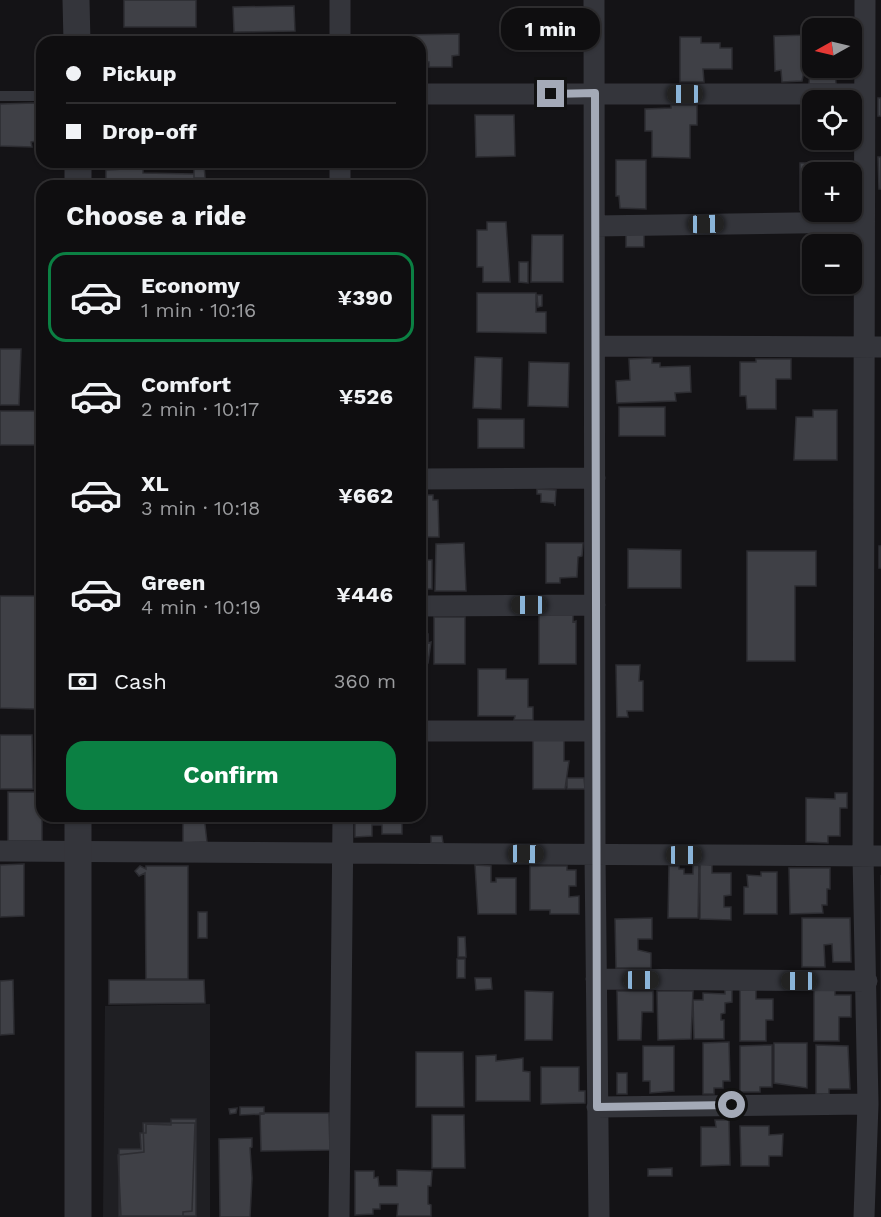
<!DOCTYPE html>
<meta charset="utf-8">
<style>
:root{--surface:#0f0e10;--page:#1d1c1e;--text:#f1f3f6;--muted:#9b9c9f;--line:#2f2e30;--accent:#0b8043}
body{margin:0;font-family:"Work Sans",sans-serif;background:var(--page);color:var(--text);height:100vh;display:flex;flex-direction:column;font-size:22px;white-space:nowrap}
*{box-sizing:border-box;margin:0}
p{font-size:20px;color:var(--muted)}
.icon{flex:none;width:33px;height:33px;fill:none;stroke:currentColor;stroke-width:2;stroke-linecap:round;stroke-linejoin:round}
.map{position:relative;flex:1;overflow:hidden}
.sheet{position:absolute;left:36px;top:180px;width:390px;height:642px;display:flex;flex-direction:column;background:var(--surface);border-radius:18px;box-shadow:0 2px 4px #0004,0 0 0 2px var(--line)}
.sheet>*{flex:none}
.hud{position:absolute;left:36px;top:36px;width:390px;height:132px;border-radius:18px;box-shadow:0 2px 4px #0004,0 0 0 2px var(--line);display:grid;align-content:center;height:132px;padding:0 30px;background:var(--surface)}
.needle{width:39px;rotate:262deg}
.fabs{position:absolute;left:802px;top:18px;display:grid;gap:12px}
.fabs a{display:grid;place-items:center;width:60px;height:60px;border-radius:12px;background:var(--surface);box-shadow:0 2px 4px #0004,0 0 0 2px var(--line);font-size:30px}
.end{position:absolute;width:27px;height:27px;margin:-14px;border:8px solid #a4aab7;background:#111;box-shadow:0 0 0 3px #111}
.from{border-radius:50%}
.bubble{position:absolute;height:42px;border-radius:18px;background:var(--surface);box-shadow:0 2px 4px #0004,0 0 0 2px var(--line);font-size:20px;font-weight:700;line-height:42px;text-align:center}
.car{position:absolute;width:18px;height:36px;margin:-18px -9px;border-radius:8px;box-shadow:0 0 4px 2px #0007;background:linear-gradient(#222 24%,#8ab4d8 0 40%,#222 0 76%,#8ab4d8 0 86%,#222 0)}
.hud b{display:flex;align-items:center;gap:21px;height:57px;font-size:22px}
.hud b+b{border-top:2px solid var(--line)}
.hud i{width:15px;height:15px;background:var(--text)}
ul{padding:0;list-style:none}
li{display:flex;align-items:center;gap:18px;height:90px;margin:0 12px 9px;padding:0 18px;border:3px solid transparent;border-radius:18px}
li div{flex:1}
li b{display:block;font-size:22px}
li em{font-style:normal;font-weight:700}
li.on{border-color:var(--accent)}
li>.icon{width:54px;height:54px;stroke-width:1.5}
h2{padding:0 30px;font-size:27px;line-height:72px}
.pay{display:flex;align-items:center;gap:15px;height:66px;padding:0 30px;font-size:22px}
.pay p{margin-inline-start:auto}
.button{display:flex;gap:12px;margin-top:auto;padding:12px 30px}
.button a{flex:1;height:69px;border-radius:18px;background:var(--accent);color:#fff;font-size:24px;font-weight:700;line-height:69px;text-align:center}
.map>svg:first-child{display:block}
.built{fill:#1f1f23}
.building{fill:#3f4046;stroke:#2d2d32;stroke-width:1.5}
.lines{fill:none;stroke-linecap:round;stroke-linejoin:round}
.service{stroke:#34353b;stroke-width:10}
.minor{stroke:#34353b;stroke-width:21}
.tertiary{stroke:#34353b;stroke-width:27}
.route{stroke:#a4aab7;stroke-width:8}
</style>
<div class="map">
<svg width="881" height="1217" viewBox="0 0 881 1217">
<rect width="100%" height="100%" fill="#141316"/>
<path class="built" d="M880 875H881V1217Z
M210 1004V1217H103L105 1006Z"/>
<path class="building" d="M124 0H196V27H124Z
M294 6 295 31 234 32 233 7Z
M459 34V55L452 56V67H429V62H423V68H420V42H404V35Z
M808 35V50L805 51 808 71H804L802 81 782 82 781 70 775 71 774 36Z
M813 35V68H835L836 84H809Z
M680 37H701V43H720V48H732V69H703L704 82H680Z
M878 98H881V116H878Z
M34 103 42 107V154H36L37 141 31 142 32 147 0 146V104Z
M671 105H697V125H690V158L652 157V131H645V109L671 108Z
M475 115H514L515 156 476 157Z
M878 157H881V189H879Z
M616 160H646V209L620 208 619 196H616Z
M834 162H853L852 191V172H833Z
M800 163H824V172H813L812 210H800Z
M194 164H204L205 178H194Z
M143 168V173L194 174V186H106V170Z
M487 222H506L510 282H483V267H477V230H487Z
M626 234H644V247H626Z
M532 235H563V282H531Z
M809 235H848V244H850H813V283H810Z
M519 262H528V283L519 282Z
M477 293H536V312H546V333L477 332Z
M537 295H542V306L538 307Z
M0 349H21L19 405H0Z
M475 357 502 358 501 409 473 408Z
M652 358V363H660V367L690 366 691 392 675 393 676 401 617 403 616 381 630 380 629 359Z
M756 359H791V379H776V409H747L746 396H740V362H756Z
M529 362 569 363 568 407 528 406Z
M619 407H665V436H619Z
M813 410H837V460H794L796 417H813Z
M0 411H42V445H0Z
M478 419H524V448H478Z
M537 489 556 490 555 506 554 503 541 502V494H537Z
M420 490 422 495H433V500H438L439 537H420Z
M464 543 466 591H435L436 544Z
M546 543H583L582 556 578 557 577 577 560 578V583H546Z
M879 546H881V568H879Z
M628 549 681 550V588H628Z
M747 551H816V586H795V661H747Z
M420 560H432V589H420Z
M0 596H35V605L40 604V692H35V709L0 708Z
M539 615H573V622L576 621V664H539Z
M434 617H465V664H434Z
M420 634H428V643L431 642 428 663H420Z
M616 665H640L639 681H643V711H627L628 717H617Z
M478 669H506V679H528V707H533V720H514L515 716H478Z
M0 735H32L33 789H0Z
M564 739V761H569L565 789H533V740Z
M567 778H584L585 789H567Z
M8 792H42V841H8Z
M835 793H847V808H840V836H828V843L806 842V798L835 799Z
M183 816H204L207 842 183 843Z
M355 816H402V834H382V825H372V836L355 837Z
M431 836H442L443 843H431Z
M24 864V916L0 917V865Z
M700 864 712 865V873H731V895L724 896V907H731V920L700 919Z
M475 865 491 866V882H496V878H516V914H478Z
M693 865H699L698 918H668L669 866H679V869H684V874H693Z
M146 866H188V979H146L145 873 139 876 135 871 140 866 146 869Z
M530 866H567V870H576V886H569V897L579 896V914H550V910H530Z
M789 868H830V889H827V905H822L823 913 790 914Z
M761 872H777V914H744V887H748L747 875 761 876Z
M198 912H207V938H198Z
M652 918V939H638V950L651 953V968H616L615 919Z
M802 918H850L851 962H833L832 944 824 945 825 967H802Z
M458 937H465L466 957H458Z
M457 959H465V978H457Z
M475 978H491L492 989 476 990Z
M13 980 14 1034 0 1035V981Z
M109 980H204L205 1003 109 1004Z
M725 990H732V1002L725 1003V1013L721 1014V1020H724V1039H694L693 1000H703V993L725 994Z
M740 990H756V999H773V1020H766V1041H740Z
M814 990H835V995H851V1017H839V1041H814Z
M525 991 553 992 552 1040H525Z
M617 991H653V1012H642L641 1040H618Z
M657 991H693L691 1039 658 1040Z
M729 1042 730 1081H723V1088H714V1094H703V1043Z
M774 1043H807V1088L774 1083Z
M772 1045V1087H760V1092H740V1046Z
M816 1045 848 1046 850 1089H829V1094H816Z
M643 1046H674V1091L650 1093V1081H643Z
M416 1052H463L464 1107H416Z
M496 1055V1061L523 1058V1071L530 1072V1101H476V1056Z
M541 1067H579V1091H585V1103L541 1104Z
M617 1073H627V1094H617Z
M240 1107H264V1114L240 1115Z
M237 1108 236 1113 230 1114 229 1109Z
M260 1113H329L330 1150 261 1151Z
M432 1115H464L465 1168H432Z
M171 1119H196V1216H119V1149H141L140 1133H146V1124L171 1125Z
M715 1120H729L730 1165 701 1166V1127H716Z
M143 1123H195L192 1211 183 1212V1217H121L118 1155 144 1152Z
M740 1126H769V1135L783 1134 782 1156H769V1166H741Z
M252 1138V1147L250 1148 252 1178 250 1217H220L219 1139Z
M672 1168V1176H648V1169Z
M397 1170 432 1171 431 1186H428V1204L431 1205V1216H397L398 1204H380V1209H373V1214L355 1215V1171H374V1178L378 1177 379 1186H397Z"/>
<g class="lines">
<path class="service" d="M0 96H42"/>
<path class="minor" d="M594 0 595 855 599 1217
M340 42V0
M420 94H864
M340 162V186
M595 226 862 222
M595 346 881 347
M420 479 595 478
M420 606 595 605
M420 731H595
M0 851 881 856
M596 979 867 981
M597 1107 868 1104
M339 1217 343 816
M864 1217 868 1104 863 856 865 0"/>
<path class="tertiary" d="M76 0 77 42
M78 186V162
M78 1217V816"/>
</g>
<g class="lines">
<path class="route" d="M551 94 595 93 597 1107 732 1105"/>
</g>
</svg>
<div class="fabs">
<a><svg class="needle" viewBox="-14 -14 28 28"><path d="M0-13l5 13h-10z" fill="#e53935"/><path d="M0 13l5-13h-10z" fill="#9b9c9f"/></svg></a>
<a><svg class="icon" aria-label="locate" viewBox="0 0 24 24"><circle cx="12" cy="12" r="6"/><path d="M12 2v4M12 18v4M2 12h4M18 12h4"/></svg></a>
<a>+</a>
<a>−</a>
</div>
<i class="end from" style="left:732px;top:1105px"></i>
<i class="end" style="left:551px;top:94px"></i>
<div class="bubble" style="left:501px;top:8px;width:99px">1 min</div>
<i class="car" style="left:685px;top:94px;rotate:270deg"></i>
<i class="car" style="left:706px;top:224px;rotate:89deg"></i>
<i class="car" style="left:529px;top:605px;rotate:270deg"></i>
<i class="car" style="left:526px;top:854px;rotate:91deg"></i>
<i class="car" style="left:684px;top:855px;rotate:90deg"></i>
<i class="car" style="left:641px;top:980px;rotate:90deg"></i>
<i class="car" style="left:799px;top:981px;rotate:270deg"></i>
<div class="hud">
<b><i class="from"></i>Pickup</b>
<b><i></i>Drop-off</b>
</div>
<section class="sheet">
<h2>Choose a ride</h2>
<ul>
<li class="on"><svg class="icon" aria-label="car" viewBox="0 0 24 24"><path d="M5 17H2v-5l4-1 3-4h7l3 4 3 1v5h-3M9 17h6M6 11h13"/><circle cx="7" cy="17" r="2"/><circle cx="17" cy="17" r="2"/></svg><div><b>Economy</b><p>1 min · 10:16</p></div><em>¥390</em></li>
<li><svg class="icon" aria-label="car" viewBox="0 0 24 24"><path d="M5 17H2v-5l4-1 3-4h7l3 4 3 1v5h-3M9 17h6M6 11h13"/><circle cx="7" cy="17" r="2"/><circle cx="17" cy="17" r="2"/></svg><div><b>Comfort</b><p>2 min · 10:17</p></div><em>¥526</em></li>
<li><svg class="icon" aria-label="car" viewBox="0 0 24 24"><path d="M5 17H2v-5l4-1 3-4h7l3 4 3 1v5h-3M9 17h6M6 11h13"/><circle cx="7" cy="17" r="2"/><circle cx="17" cy="17" r="2"/></svg><div><b>XL</b><p>3 min · 10:18</p></div><em>¥662</em></li>
<li><svg class="icon" aria-label="car" viewBox="0 0 24 24"><path d="M5 17H2v-5l4-1 3-4h7l3 4 3 1v5h-3M9 17h6M6 11h13"/><circle cx="7" cy="17" r="2"/><circle cx="17" cy="17" r="2"/></svg><div><b>Green</b><p>4 min · 10:19</p></div><em>¥446</em></li>
</ul>
<div class="pay"><svg class="icon" aria-label="cash" viewBox="0 0 24 24"><path d="M3 7h18v10H3z"/><circle cx="12" cy="12" r="2"/></svg>Cash<p>360 m</p></div>
<div class="button"><a>Confirm</a></div>
</section>
</div>
